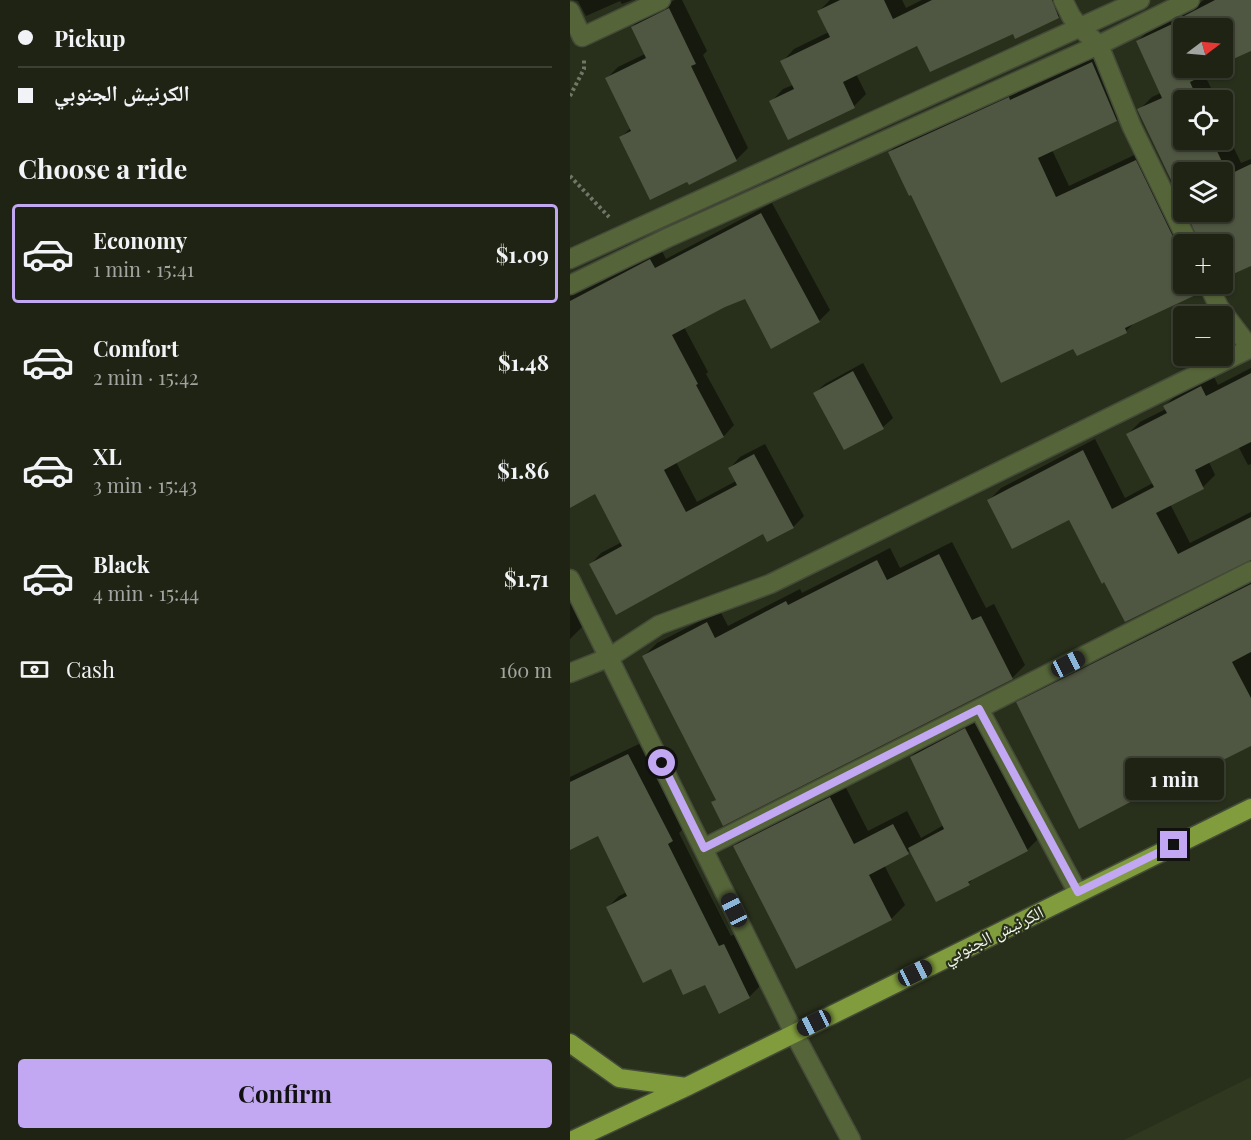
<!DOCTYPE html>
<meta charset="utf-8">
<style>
:root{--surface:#1e2314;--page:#2b2f22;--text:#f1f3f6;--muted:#a1a4a0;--line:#3c4034;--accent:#c2a7f2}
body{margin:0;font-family:"Playfair Display","Noto Naskh Arabic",serif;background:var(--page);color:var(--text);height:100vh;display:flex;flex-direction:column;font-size:22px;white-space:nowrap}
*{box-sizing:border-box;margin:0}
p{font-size:20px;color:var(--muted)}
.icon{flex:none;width:33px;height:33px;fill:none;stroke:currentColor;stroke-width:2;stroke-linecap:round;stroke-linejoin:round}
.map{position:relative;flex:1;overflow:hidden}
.drawer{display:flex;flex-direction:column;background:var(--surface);width:570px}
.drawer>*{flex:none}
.hud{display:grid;align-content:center;height:132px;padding:0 18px;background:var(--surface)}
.needle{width:39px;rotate:74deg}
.tools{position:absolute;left:603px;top:18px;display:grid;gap:12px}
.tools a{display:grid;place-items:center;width:60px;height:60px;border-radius:6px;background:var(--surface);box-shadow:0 2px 4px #0004,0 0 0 2px var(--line);font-size:30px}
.end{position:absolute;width:27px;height:27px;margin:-14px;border:8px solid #c2a7f2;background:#111;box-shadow:0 0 0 3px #111}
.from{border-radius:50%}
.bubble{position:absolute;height:42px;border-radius:6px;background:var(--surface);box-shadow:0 2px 4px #0004,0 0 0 2px var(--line);font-size:20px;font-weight:700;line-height:42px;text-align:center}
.car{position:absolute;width:18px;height:36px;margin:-18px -9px;border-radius:8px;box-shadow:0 0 4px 2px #0007;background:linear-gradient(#222 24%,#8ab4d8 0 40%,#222 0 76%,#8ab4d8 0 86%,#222 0)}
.hud b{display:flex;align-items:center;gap:21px;height:57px;font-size:22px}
.hud b+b{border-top:2px solid var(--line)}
.hud i{width:15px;height:15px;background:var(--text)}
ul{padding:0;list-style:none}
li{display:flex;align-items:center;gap:18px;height:99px;margin:0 12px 9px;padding:0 6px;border:3px solid transparent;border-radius:6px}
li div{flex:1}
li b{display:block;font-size:22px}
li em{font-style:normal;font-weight:700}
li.current{border-color:var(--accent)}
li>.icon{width:54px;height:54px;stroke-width:1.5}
h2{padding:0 18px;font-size:27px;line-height:72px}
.pay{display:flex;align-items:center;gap:15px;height:66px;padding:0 18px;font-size:22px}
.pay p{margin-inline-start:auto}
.button{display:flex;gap:12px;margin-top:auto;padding:12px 18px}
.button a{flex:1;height:69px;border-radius:6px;background:var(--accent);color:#111;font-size:24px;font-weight:700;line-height:69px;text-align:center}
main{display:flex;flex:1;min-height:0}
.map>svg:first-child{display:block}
.built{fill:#30391f}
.shadow{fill:#0007}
.building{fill:#4f5641}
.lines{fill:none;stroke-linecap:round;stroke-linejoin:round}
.minor-casing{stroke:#444b38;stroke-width:21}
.major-casing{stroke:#444b38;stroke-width:21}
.path{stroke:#717766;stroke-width:4;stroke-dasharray:3 3;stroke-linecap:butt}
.minor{stroke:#566539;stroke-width:18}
.major{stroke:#809c3d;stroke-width:18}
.route{stroke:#c2a7f2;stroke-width:8}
.labels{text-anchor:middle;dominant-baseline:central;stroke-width:4.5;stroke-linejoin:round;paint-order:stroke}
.street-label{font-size:18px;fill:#f1f5e9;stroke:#282f1b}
</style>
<main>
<section class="drawer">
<div class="hud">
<b><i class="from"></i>Pickup</b>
<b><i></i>الكرنيش الجنوبي</b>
</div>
<h2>Choose a ride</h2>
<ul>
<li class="current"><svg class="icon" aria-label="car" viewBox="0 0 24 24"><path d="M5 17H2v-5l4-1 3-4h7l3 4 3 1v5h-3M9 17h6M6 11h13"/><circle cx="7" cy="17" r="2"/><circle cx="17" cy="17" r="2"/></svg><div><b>Economy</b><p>1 min · 15:41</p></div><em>$1.09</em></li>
<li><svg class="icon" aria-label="car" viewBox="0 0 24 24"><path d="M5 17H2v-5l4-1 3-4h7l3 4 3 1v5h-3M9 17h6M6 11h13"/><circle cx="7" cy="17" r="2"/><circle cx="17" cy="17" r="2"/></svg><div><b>Comfort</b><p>2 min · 15:42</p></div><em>$1.48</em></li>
<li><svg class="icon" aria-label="car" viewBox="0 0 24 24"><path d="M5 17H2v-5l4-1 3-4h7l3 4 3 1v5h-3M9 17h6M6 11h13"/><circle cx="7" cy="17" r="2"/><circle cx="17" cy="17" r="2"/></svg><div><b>XL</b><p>3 min · 15:43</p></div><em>$1.86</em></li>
<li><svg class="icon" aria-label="car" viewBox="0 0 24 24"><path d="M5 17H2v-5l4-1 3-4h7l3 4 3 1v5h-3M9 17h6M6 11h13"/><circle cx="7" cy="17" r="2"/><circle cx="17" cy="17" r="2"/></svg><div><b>Black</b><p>4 min · 15:44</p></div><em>$1.71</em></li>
</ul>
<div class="pay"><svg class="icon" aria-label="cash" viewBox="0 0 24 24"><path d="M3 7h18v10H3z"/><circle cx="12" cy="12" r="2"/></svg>Cash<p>160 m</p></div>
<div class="button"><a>Confirm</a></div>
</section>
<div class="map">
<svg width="681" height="1140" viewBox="0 0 681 1140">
<rect width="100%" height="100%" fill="#282f1b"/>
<path class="built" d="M681 1077V1140H554Z"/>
<path class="shadow" d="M3 0H62L52 4 50 1 16 16 8 1Z
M105 0H112L137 51 133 55 178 148 166 160 51 137 61 128 36 79 48 67 75 54 62 27 74 15Z
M260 0H332L336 8 352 0H499L501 4 488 17 446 37 444 32 348 44 286 74 296 94 284 106 201 102 213 89 223 85 212 62 224 49 259 32 249 11Z
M634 0H681V51L652 28H614V68H643L634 74 647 100H614V140H652V123L671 163 681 159V264L652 244H614V284H637L629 291 567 320 556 331 504 347 342 193 320 152 332 139 452 86 453 89 535 50 559 107 547 120 482 150 499 186 579 148 621 236 631 243 618 212H652V172H614L569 110 582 97 591 93 567 42 580 29 622 9Z
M202 203 260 310 249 321 175 297 154 305 114 327 138 372 136 374 164 425 154 436 106 462 127 502 166 481 160 468 170 457 195 444 234 516 223 527 21 564 31 553 52 542 25 492 0 506V291L14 285 16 288 91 249 96 259Z
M293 363 323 418 313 427 245 393 255 384Z
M681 368V464L678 465 668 446 639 462 645 475 633 487 600 504 620 543 681 512V560L555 620 500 518 419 500 431 488 525 439 555 498 583 483 558 434 570 422 596 409 595 406 607 394 643 375 648 385Z
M382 542 416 608 424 604 455 665 442 678 154 824 143 803 147 799 74 656 87 643 150 611 158 626 230 589 232 593 320 548 330 568Z
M681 579V744L629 764 448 703 460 691Z
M0 592 15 624 0 639Z
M408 717 469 838 457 850 406 876 399 883 341 850 314 865 335 905 321 919 164 846 178 833 274 784 298 831 337 811 351 838 374 825 341 757 354 744Z
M69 744 113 829 109 833 141 897 161 936 165 934 190 986 179 997 136 983 101 967 38 907 49 896 57 892 29 834 0 848V777Z"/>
<path class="building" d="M270 0H314L323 19 362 0H482L489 18 445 39 443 34 360 72 347 46 273 82 285 108 218 140 199 101 224 89 210 61 260 37 247 11Z
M645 0H681V51L652 64V28H614V68H646L638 71 639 73 620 82 628 100H614V140H642L658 175 681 164V266L652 279V244H630L616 212H652V172H614V207L567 109 592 98 566 41 615 18 614 16Z
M99 8 126 64 121 66 167 161 119 185 117 182 80 200 49 137 61 131 35 78 76 58 61 27Z
M522 62 547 121 468 158 486 197 566 160 609 249 614 254V284H627L630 293 555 328 557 333 507 356 503 349 431 383 341 195 339 196 318 152 439 97 440 100Z
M191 213 250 322 201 349 175 299 155 307 102 335 128 384 126 385 154 437 94 470 116 512 167 485 158 468 184 454 224 528 197 542 193 534 46 615 19 564 52 546 25 494 0 508V301L80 259 85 268Z
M283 371 314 429 274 450 243 393Z
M681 373V442L625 470 634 489 586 513 608 554 681 517V560L555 622 534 582 532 584 499 520 442 549 417 500 513 450 542 509 584 487 556 434 597 413 593 406 631 386 636 396Z
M369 554 402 620 411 616 443 679 153 826 141 802 146 800 72 656 137 622 145 638 216 601 218 605 307 560 317 580Z
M681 584V652L662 662 681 698V746L631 771 629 766 509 829 446 702Z
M395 728 458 851 398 882 400 885 366 902 338 848 374 829 340 757Z
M58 754 103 841 98 844 149 946 154 944 180 998 149 1014 135 985 113 995 101 969 73 983 36 907 57 896 28 836 0 850V782Z
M260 797 284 844 323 824 339 854 299 875 322 920 226 969 163 846Z"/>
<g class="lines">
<defs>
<path id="minor" d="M493 0 501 16 510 28 529 45 562 127 619 244
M0 11 12 37 91 0
M0 259 570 0
M638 284 649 307 681 349
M0 285 97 238 535 42 620 0
M0 579 224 1033 281 1140
M0 673 40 657 89 625 200 584 681 348
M409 709 508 893
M134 848 681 571"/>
<path id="major" d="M0 1043 49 1078 116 1087
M3 1140 116 1087 681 808"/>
</defs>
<use href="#minor" class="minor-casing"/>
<use href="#major" class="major-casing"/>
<path class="path" d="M0 96 14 69V59
M0 176 39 217"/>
<use href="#minor" class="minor"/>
<use href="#major" class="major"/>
</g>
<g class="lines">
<path class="route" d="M92 763 134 848 409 709 508 892 604 845"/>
</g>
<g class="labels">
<g class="street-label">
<text transform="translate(423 934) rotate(-26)">الكرنيش الجنوبي</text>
</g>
</g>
</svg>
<div class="tools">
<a><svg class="needle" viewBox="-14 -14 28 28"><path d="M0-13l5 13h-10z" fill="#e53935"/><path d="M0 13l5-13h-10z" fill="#a1a4a0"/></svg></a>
<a><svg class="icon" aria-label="locate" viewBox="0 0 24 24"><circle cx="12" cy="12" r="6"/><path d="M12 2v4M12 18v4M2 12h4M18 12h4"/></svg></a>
<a><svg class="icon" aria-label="layers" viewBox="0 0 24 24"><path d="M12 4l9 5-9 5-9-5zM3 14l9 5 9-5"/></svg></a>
<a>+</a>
<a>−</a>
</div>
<i class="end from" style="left:92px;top:763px"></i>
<i class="end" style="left:604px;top:845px"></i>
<div class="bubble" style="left:555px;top:758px;width:99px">1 min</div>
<i class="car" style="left:498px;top:664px;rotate:63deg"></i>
<i class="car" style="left:164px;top:910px;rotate:334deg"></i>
<i class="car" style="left:345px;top:973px;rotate:64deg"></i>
<i class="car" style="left:244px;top:1023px;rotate:244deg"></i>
</div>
</main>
